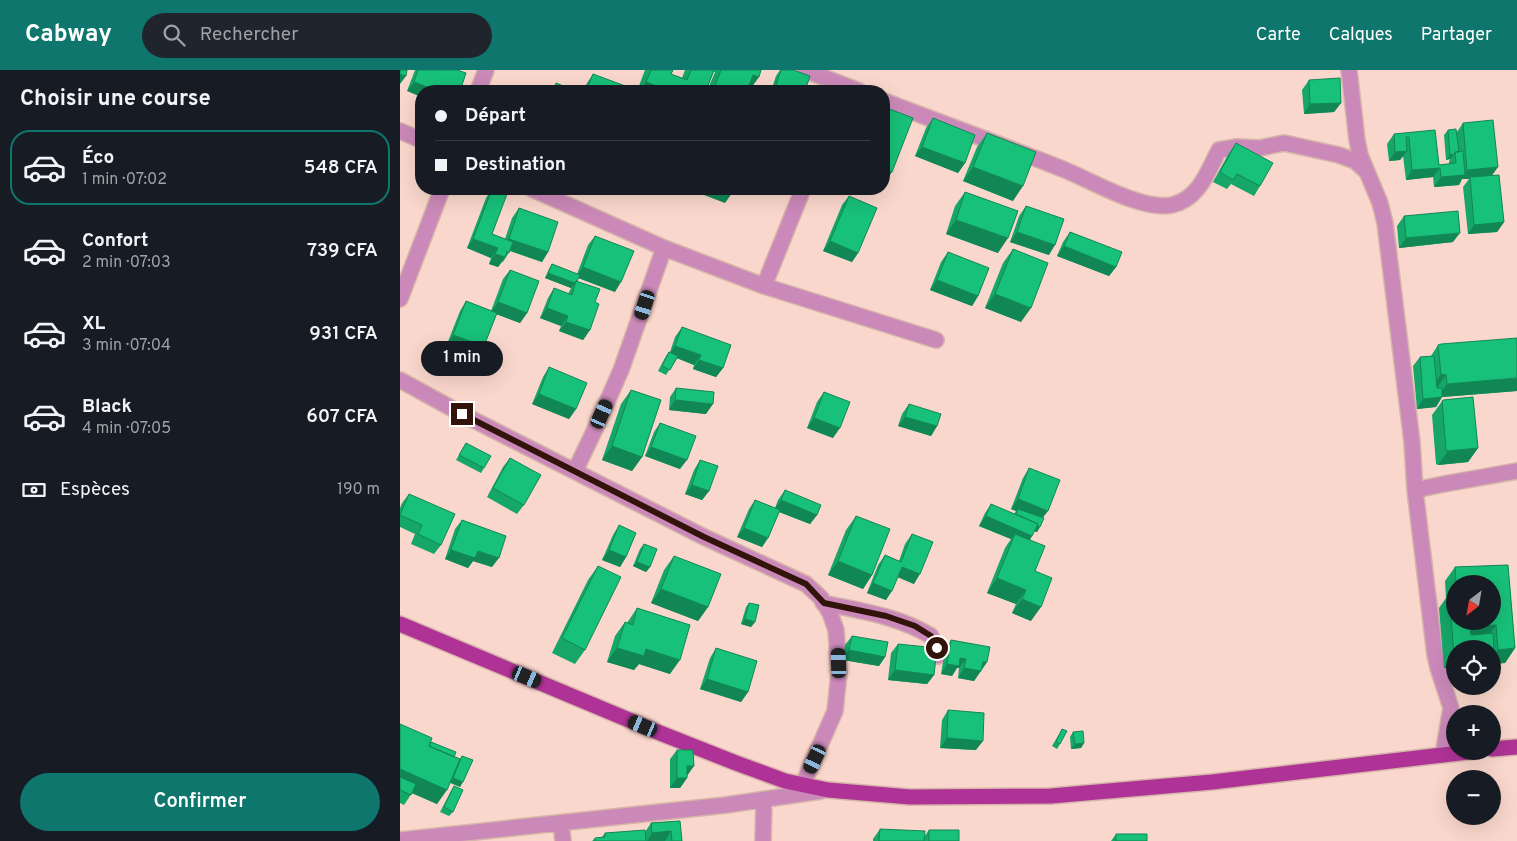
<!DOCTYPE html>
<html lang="fr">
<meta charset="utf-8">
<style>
:root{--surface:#171b24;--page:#20242c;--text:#f1f3f6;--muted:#9ea1a6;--line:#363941;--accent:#0f766e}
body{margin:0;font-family:Overpass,sans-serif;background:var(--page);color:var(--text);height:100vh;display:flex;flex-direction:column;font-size:19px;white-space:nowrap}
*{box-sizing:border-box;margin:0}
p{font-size:16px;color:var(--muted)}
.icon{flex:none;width:28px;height:28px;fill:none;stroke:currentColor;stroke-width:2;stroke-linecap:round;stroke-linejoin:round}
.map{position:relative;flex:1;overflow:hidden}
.drawer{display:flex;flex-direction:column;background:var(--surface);width:400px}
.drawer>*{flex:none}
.hud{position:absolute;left:15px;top:15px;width:475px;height:110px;border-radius:20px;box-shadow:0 5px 20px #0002;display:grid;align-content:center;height:110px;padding:0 20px;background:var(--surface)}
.needle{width:32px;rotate:211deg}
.fabs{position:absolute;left:1046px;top:505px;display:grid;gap:10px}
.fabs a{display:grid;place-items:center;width:55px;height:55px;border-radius:50%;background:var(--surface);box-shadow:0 5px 20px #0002;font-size:25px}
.end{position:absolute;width:22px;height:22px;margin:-11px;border:6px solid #33140b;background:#fff;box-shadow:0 0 0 2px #fff}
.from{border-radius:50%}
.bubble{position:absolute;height:35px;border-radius:18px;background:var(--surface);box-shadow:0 5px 20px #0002;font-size:16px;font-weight:600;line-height:35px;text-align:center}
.car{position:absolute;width:15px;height:30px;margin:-15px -8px;border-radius:6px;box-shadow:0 0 4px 1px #0007;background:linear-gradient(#222 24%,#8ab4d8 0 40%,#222 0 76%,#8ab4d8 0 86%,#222 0)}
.hud b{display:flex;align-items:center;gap:18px;height:48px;font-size:19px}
.hud b+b{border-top:1px solid var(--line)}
.hud i{width:12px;height:12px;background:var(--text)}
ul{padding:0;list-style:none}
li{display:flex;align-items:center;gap:15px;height:75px;margin:0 10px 8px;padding:0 10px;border:2px solid transparent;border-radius:20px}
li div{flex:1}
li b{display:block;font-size:19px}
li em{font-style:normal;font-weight:600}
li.active{border-color:var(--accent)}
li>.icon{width:45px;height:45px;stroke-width:1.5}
h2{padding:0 20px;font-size:22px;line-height:60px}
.pay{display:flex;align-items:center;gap:12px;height:55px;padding:0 20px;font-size:19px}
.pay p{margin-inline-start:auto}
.action{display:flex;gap:10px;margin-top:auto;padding:10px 20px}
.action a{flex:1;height:58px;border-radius:30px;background:var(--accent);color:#fff;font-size:20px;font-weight:600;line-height:58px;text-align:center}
header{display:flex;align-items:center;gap:30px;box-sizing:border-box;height:70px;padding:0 25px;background:var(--accent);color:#fff}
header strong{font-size:24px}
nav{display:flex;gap:28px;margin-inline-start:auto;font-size:18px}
.search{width:350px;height:45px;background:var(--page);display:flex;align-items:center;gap:12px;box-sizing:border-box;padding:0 18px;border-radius:28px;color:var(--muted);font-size:19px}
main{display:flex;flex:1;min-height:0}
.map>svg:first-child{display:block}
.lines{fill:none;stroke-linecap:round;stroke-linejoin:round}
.street-casing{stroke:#d6b4a9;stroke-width:18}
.primary-casing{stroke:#d6b4a9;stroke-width:18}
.street{stroke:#cb89b9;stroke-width:15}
.primary{stroke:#af3396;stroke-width:15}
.wall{fill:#15a668;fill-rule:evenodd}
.shaded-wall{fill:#118755}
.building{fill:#18c179;stroke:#118755}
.route{stroke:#33140b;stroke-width:6}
</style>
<header>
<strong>Cabway</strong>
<div class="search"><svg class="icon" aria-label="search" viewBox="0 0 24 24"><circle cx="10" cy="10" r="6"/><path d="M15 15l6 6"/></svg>Rechercher</div>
<nav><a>Carte</a><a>Calques</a><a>Partager</a></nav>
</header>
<main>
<section class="drawer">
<h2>Choisir une course</h2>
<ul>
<li class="active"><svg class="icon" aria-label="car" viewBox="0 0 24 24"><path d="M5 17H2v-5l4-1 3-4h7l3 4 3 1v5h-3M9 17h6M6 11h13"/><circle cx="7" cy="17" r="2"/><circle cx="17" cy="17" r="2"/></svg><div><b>Éco</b><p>1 min · 07:02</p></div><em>548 CFA</em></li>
<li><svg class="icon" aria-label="car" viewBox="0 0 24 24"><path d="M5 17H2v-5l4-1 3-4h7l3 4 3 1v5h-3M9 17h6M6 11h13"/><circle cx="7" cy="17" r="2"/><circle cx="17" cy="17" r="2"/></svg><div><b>Confort</b><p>2 min · 07:03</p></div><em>739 CFA</em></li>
<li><svg class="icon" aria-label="car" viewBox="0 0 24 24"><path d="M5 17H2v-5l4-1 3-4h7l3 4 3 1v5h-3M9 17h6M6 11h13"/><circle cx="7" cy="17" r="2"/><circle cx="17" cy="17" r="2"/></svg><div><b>XL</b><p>3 min · 07:04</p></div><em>931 CFA</em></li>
<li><svg class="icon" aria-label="car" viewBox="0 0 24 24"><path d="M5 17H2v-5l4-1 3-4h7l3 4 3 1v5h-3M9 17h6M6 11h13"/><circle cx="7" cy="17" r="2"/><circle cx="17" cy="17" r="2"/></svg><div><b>Black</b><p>4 min · 07:05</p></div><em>607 CFA</em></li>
</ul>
<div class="pay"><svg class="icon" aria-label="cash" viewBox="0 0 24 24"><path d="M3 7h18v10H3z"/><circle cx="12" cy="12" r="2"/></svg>Espèces<p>190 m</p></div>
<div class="action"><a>Confirmer</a></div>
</section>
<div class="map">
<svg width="1117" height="771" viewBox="0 0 1117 771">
<rect width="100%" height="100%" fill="#fad7cc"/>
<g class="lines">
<defs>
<path id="street" d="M405 0 459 21
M949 0 957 70 960 85 980 133 985 153 1012 372 1015 420 1035 585 1038 598 1051 638 1043 685
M78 21 86 0
M484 31C544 54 605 76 665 100 692 111 742 141 772 135 799 129 808 101 819 80L837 77 860 78 884 73 939 85 955 91 966 101
M0 61 21 70
M132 119 264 178 364 216 536 270
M364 216 403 119
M0 229 42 119
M0 310 62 344 304 467 406 514 421 528 430 543 436 560 439 603 435 641 403 714
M175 401 196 357 221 300 264 178
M1015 420 1044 414 1117 401
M423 533C461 541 498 546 531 566L538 586
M161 753 163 771
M0 770 326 735 421 721
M363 771 364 731"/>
<path id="primary" d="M0 554 260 663 336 693 385 711 428 720 510 727 651 726 812 712 1077 681
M1092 679 1117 677"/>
</defs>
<use href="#street" class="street-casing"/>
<use href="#primary" class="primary-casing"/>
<use href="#street" class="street"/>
<use href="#primary" class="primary"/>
</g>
<path class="wall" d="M15 0H57L60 21H7Z
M245 0H273L271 4 282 8 285 0H361L349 21H307L315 2H313L306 21H237Z
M380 0H393L405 21H371L376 6Z
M193 4 226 21H183L187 13Z
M909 10 941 33 934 42 904 44 902 20Z
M533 48 565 93 558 103 515 86 526 58Z
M1063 53 1092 105 1104 152 1097 162 1068 164 1063 117 1069 109H1062L1059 115 1034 117 1033 107 1006 110 1003 86 1000 90 989 91 987 74 994 64 1035 60 1039 95 1049 94V92L1050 89 1046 90 1044 65 1048 60 1057 62Z
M587 63 613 131 563 111 577 77Z
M836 73 860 116 854 126 831 114 827 119 813 112 829 83Z
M92 119V164L105 169 112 148 119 138 148 182 142 192 110 181 103 192H102L98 197 89 194 91 188 67 178 86 128Z
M565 122 598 183 546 164 555 136Z
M449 126 458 183 452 192 423 181 442 135Z
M626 136 649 185 610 172 619 146Z
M1004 146 1053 172 999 178 997 156Z
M670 162 716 197 709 206 657 186 663 172Z
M195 166 215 222 178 208 177 211 195 232 190 260 183 270 159 261 161 256 140 248 148 228 154 218 168 224 171 218 145 208 149 199 152 194 177 204 188 175Z
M613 179 621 252 585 238 603 193Z
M548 182 578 226 572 236 530 220 541 192Z
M110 200 127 243 120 253 96 244 84 276 77 286 47 274 60 241 66 231 91 241 103 209Z
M282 257 323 298 316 307 293 299 294 295 277 288 266 305 258 301 266 286 269 282H270L275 267Z
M1038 275 1117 321 1042 327 1036 337 1017 339 1013 296 1020 287 1031 286Z
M149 297 176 339 169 349 132 334 143 307Z
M276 318 306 344 269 340 270 327Z
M231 320 242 387 232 401 202 390 221 334Z
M424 322 433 368 407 358 417 332Z
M1043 330 1078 378 1068 392 1038 395 1036 394 1032 345Z
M509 334 537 356 531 366 498 356 502 344Z
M260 353 280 399 245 386 254 362Z
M66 373 84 398 81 403 56 390Z
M110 388 124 435 117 444 87 427 103 397Z
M300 390 309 421 302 430 285 424 294 400Z
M629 398 643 448 637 462 634 461 630 470 635 501 631 551 612 543 616 534 587 523 605 478 611 469 579 456 585 443 591 434 614 444 616 441 611 439 623 408Z
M385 420 417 445 410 454 379 442 368 468 362 477 337 467 349 439 355 430 375 438 378 430Z
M9 424 41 475 34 484 11 474 15 464 0 457V438L2 433Z
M456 446 472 505 463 519 428 505 446 460Z
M62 450 92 497 73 491 68 498 45 489 55 459Z
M219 455 226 487 220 497 202 490 213 465Z
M512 464 514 514 498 507 486 530 467 523 478 495 485 485 499 491 505 474Z
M244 474 250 497 246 502 233 496 240 479Z
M274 486 308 537 298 551 251 533 264 500Z
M1108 495 1115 578 1105 593 1092 594V579L1055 597 1044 598 1039 538 1046 528 1045 511 1055 497ZM1055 514H1092V551H1055Z
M198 496 185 580 175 594 152 583 188 510Z
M349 533 355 552 351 557 341 554 346 537Z
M237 538 270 604 239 594 234 600 207 592 215 566 225 552 227 553Z
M452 566 485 587 479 596 443 590 445 575Z
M551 570 587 592 574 611 558 608 559 598H557L552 606 541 604 545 580Z
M498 574 534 605 527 614 488 610 491 583Z
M316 578 348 622 341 632 300 619 310 588Z
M548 640 576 680 540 678 542 650Z
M0 654 29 675 31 672 54 687 60 689 62 686 60 717 50 713 37 734 12 723 4 735 0 733Z
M662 659 660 674 657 679 652 676Z
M673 662 684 673 681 678 671 679 670 667Z
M277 680 287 706V708L280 718H270V689Z
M54 716 53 742 49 746 40 742 51 721Z
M280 751 282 771H192L195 768 202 767 205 763 245 762 251 753Z
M480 759 524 767 529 760 559 771H473V769Z
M716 764 747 771H711Z"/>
<path class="shaded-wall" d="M0 4 6 6 0 14Z
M353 5 359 7 349 21H342Z
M14 12 30 18 28 21H21V27L7 21Z
M246 12 270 21H239Z
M941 33 934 42 904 44 910 34Z
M522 77 565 93 558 103 515 86Z
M1007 81 1000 90 989 91 995 82Z
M1054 84 1050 89 1046 90 1050 85Z
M573 97 623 116 613 131 563 111Z
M1098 97 1091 107H1070L1069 109H1062L1059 115 1034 117 1041 107 1064 105 1067 100Z
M1040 98 1033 107 1006 110 1012 100Z
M484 99 492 102 484 114Z
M308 119H335L325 133 304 125Z
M556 150 608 168 598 183 546 164Z
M1104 152 1097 162 1068 164 1074 155Z
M617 162 655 175 649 185 610 172Z
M1060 163 1053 172 999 178 1006 168Z
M73 169 98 178 91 188 67 178Z
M109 169 148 182 142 192 102 178Z
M430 171 458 183 452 192 423 181Z
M664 176 716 197 709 206 657 186Z
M95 184 105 187 98 197 89 194Z
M183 197 221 212 215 222 176 207Z
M148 203 175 213 171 218 145 208Z
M537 210 578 226 572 236 530 220Z
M595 224 631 238 621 252 585 238Z
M98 232 127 243 120 253 91 242Z
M147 238 168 246 161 256 140 248Z
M166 252 190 260 183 270 159 261Z
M53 265 84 276 77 286 47 274Z
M275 276 301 285 294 295 269 285Z
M299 290 323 298 316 307 293 299Z
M1041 304 1046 305 1036 319 1032 318Z
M1117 308V321L1042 327 1036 337 1017 339 1023 329 1037 328 1047 314Z
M139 324 176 339 169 349 132 334Z
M275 330 313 334 306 344 269 340Z
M505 347 537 356 531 366 498 356Z
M414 348 440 358 433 368 407 358Z
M212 376 242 387 232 401 202 390Z
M251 377 287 390 280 399 245 386Z
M1078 378 1068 392 1038 395 1048 381Z
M292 415 309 421 302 430 285 424Z
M618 429 648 441 641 450 618 439 616 441 611 439Z
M381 430 417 445 410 454 374 440Z
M586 446 632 466 626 476 615 464 611 469 579 456Z
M614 448 640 457 637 462 611 453Z
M344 458 368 468 362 477 337 467Z
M51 480 78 481 99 488 92 497 73 491 68 498 45 489Z
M209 480 226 487 220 497 202 490Z
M438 491 472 505 463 519 428 505Z
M237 492 250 497 246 502 233 496Z
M502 497 520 504 514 514 495 506Z
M597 508 626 520 616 534 587 523Z
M473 513 492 521 486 530 467 523Z
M1055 518V530L1049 526Z
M261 519 308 537 298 551 251 533Z
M622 529 641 537 631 551 612 543Z
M345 549 355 552 351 557 341 554Z
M1096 555 1086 569 1060 571 1070 557Z
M217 578 246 579 280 590 270 604 239 594 234 600 207 592Z
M1115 578 1105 593 1092 594V589L1098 580Z
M449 580 485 587 479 596 443 590Z
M1054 584H1055V597L1044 598Z
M560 588 566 589 559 598H557L552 606 541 604 547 594Z
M583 592H587L574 611 558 608 564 598Z
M495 600 534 605 527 614 488 610Z
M307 609 348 622 341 632 300 619Z
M547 668 583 671 576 680 540 678Z
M684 673 681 678 671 679 675 674Z
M287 696H294L287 706Z
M0 699 47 720 37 734 0 718Z
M53 708 63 712 60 717 50 712Z
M277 708H287L280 718H270Z
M271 761 265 771H247L252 763Z"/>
<path class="building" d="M0 0H7L6 6 0 4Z
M18 0H57L66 3 60 21H29L30 18 14 12Z
M251 0H273L271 4 287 10 291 0H314L306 21H270L246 12Z
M321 0H361L359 7 353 5 347 21H313Z
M381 0H393L410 6 405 21H374Z
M193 4 228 17 226 21H186Z
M940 8 941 33 910 34 909 10Z
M156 13 173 20V21H153Z
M408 17 419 21H407Z
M484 37 513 48 492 102 484 99Z
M533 48 575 65 565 93 522 77Z
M1093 50 1098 97 1067 100 1063 53Z
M1056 59 1059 82H1055L1054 84 1050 85 1048 60Z
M1035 60 1039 95 1056 93 1055 82 1063 81 1065 105 1041 107 1040 98 1012 100 1009 67H1006L1007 81 995 82 994 64Z
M587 63 636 82 623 116 573 97Z
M836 73 873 93 860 116 837 104 833 110 820 102Z
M1099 105 1104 152 1074 155 1070 107Z
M92 119 107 124 92 164 113 172 109 183 107 181 105 187 95 184 98 178 73 169Z
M565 122 618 141 608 168 556 150Z
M449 126 477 138 458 183 430 171Z
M626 136 664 149 655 175 617 162Z
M119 138 158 152 148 182 109 169Z
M1058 141 1060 163 1006 168 1004 146Z
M670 162 722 182 716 197 664 176Z
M195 166 234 181 221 212 183 197Z
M613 179 648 193 631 238 595 224Z
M548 182 589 198 578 226 537 210Z
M152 194 180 205 177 211H176L175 213 148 203Z
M110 200 139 211 127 243 98 232Z
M176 211 200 219 195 232 199 234 190 260 166 252 168 246 147 238 154 218 172 225Z
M66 231 97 243 84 276 53 265Z
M282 257 331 275 323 298 299 290 301 285 275 276Z
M1117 268V308L1047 314 1046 305 1041 304 1038 275 1041 274Z
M269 282 278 286 270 300 262 296Z
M1034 286 1037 318H1042V327L1023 329 1020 287Z
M149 297 187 313 176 339 139 324Z
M276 318 314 322 313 334 275 330Z
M231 320 261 330 242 387 212 376Z
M424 322 450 332 440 358 414 348Z
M1073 327 1078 378 1048 381 1046 380 1042 331 1043 330Z
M509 334 541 344 537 356 505 347Z
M260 353 296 366 287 390 251 377Z
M66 373 91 386 84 398 59 385Z
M110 388 141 405 124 435 93 418Z
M300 390 318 396 309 421 292 415Z
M629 398 660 410 648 441 618 429Z
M385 420 421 435 417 445 381 430Z
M9 424 55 444 41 475 18 464 22 455 0 445Z
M355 430 380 440 368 468 344 458Z
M591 434 638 454 632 466 586 446Z
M618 439 644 448 640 457 637 456 638 454 616 444Z
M456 446 490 459 472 505 438 491Z
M62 450 106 466 99 488 78 481 75 488 51 480Z
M219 455 236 463 226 487 209 480Z
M512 464 533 472 520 504 502 497 492 521 473 513 485 485 501 492Z
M615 464 645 476 635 501 652 508 641 537 622 529 626 520 597 508Z
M244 474 257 479 250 497 237 492Z
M274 486 321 504 308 537 261 519Z
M1108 495 1115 578 1098 580 1096 555 1078 556 1070 557 1071 565 1093 563 1094 580H1092V579H1055V584H1054L1049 524 1055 523V551H1092V520H1093V513L1056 514 1055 497Z
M198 496 221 507 185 580 162 568Z
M349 533 359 535 355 552 345 549Z
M237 538 290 555 280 590 246 579 244 586 217 578 225 552 233 555Z
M452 566 488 572 485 587 449 580Z
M551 570 590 577 587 592H583L581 601 564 598 566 589 560 588 559 596 547 594Z
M498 574 537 578 534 605 495 600Z
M316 578 357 591 348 622 307 609Z
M548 640 584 643 583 671 547 668Z
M0 654 32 668 29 676 60 689 47 720 0 699Z
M662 659 667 661 660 674 656 672Z
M683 661 684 673 675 674 673 662Z
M31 672 56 682 54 687 29 676Z
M277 680H293L294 696H287V708H277Z
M62 686 73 690 63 712 53 708Z
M0 707 16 714 11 725 0 720Z
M54 716 63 720 53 742 44 737Z
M280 751 282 771H272L271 761 252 763 251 753Z
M480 759 525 761 524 771H479Z
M245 760 246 771H195V768L205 767V763Z
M529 760H559V771H529Z
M716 764H747V771H716Z"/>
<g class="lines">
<path class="route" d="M62 344 304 467 406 514 424 533 486 546 515 556 531 566 537 578"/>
</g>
</svg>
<div class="fabs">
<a><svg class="needle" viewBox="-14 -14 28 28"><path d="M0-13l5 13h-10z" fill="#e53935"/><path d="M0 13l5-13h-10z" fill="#9ea1a6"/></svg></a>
<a><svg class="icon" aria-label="locate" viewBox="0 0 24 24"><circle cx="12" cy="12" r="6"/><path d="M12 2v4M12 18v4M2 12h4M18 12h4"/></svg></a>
<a>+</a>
<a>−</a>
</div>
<i class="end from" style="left:537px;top:578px"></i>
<i class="end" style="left:62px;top:344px"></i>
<div class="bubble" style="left:21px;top:271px;width:82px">1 min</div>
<i class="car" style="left:245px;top:235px;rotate:198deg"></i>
<i class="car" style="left:202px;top:344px;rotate:24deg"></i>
<i class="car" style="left:439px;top:593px;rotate:358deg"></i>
<i class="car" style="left:127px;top:607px;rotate:113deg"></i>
<i class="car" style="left:243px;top:656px;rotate:293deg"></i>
<i class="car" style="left:415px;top:689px;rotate:205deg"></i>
<div class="hud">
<b><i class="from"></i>Départ</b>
<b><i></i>Destination</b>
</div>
</div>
</main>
